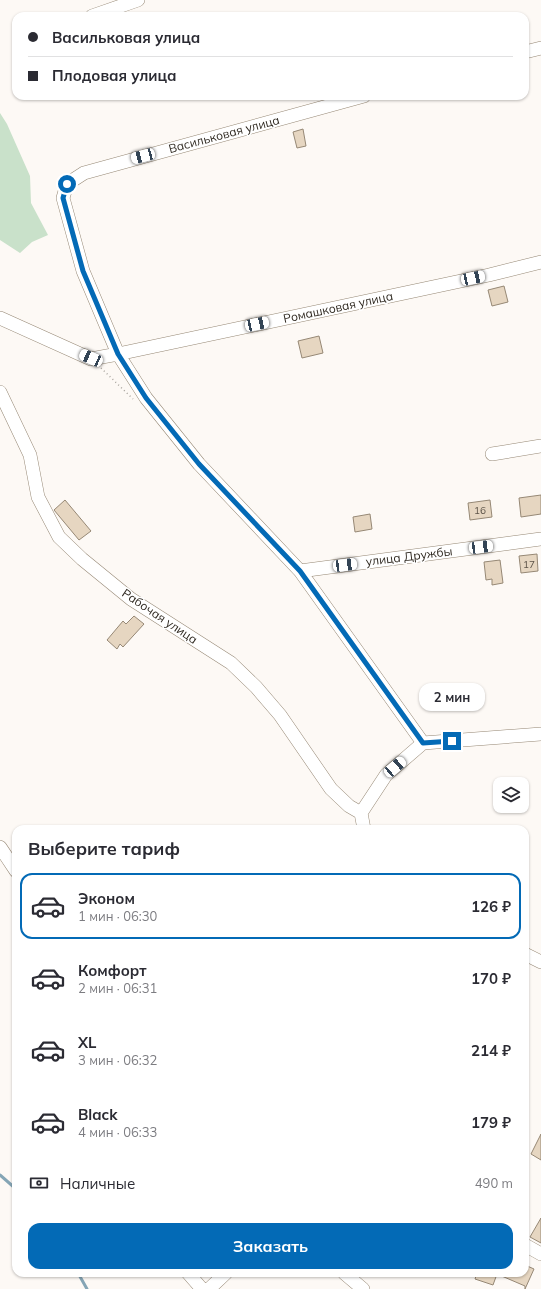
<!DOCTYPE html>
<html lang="ru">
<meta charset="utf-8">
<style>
:root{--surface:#fff;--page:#f7f7f7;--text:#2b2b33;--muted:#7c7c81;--line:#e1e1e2;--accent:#036ab6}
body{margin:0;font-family:Mulish,sans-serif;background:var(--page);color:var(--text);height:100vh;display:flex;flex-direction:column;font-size:15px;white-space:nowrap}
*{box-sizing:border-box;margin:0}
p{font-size:13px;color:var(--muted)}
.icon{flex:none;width:22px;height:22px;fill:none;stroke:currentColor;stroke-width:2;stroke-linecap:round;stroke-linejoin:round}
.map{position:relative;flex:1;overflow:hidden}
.sheet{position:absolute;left:12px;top:825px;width:517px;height:452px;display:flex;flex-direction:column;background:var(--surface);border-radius:12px;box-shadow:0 1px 3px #0004}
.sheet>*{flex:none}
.banner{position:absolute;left:12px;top:12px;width:517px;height:88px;border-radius:12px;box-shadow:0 1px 3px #0004;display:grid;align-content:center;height:88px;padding:0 16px;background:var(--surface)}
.tools{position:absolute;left:493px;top:777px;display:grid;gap:8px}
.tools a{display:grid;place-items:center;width:36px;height:36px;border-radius:8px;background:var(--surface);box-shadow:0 1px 3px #0004;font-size:20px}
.end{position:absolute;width:18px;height:18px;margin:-9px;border:5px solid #036ab6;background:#fff;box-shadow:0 0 0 2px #fff}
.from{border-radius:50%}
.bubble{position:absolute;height:28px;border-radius:12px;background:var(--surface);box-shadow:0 1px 3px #0004;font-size:13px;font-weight:700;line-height:28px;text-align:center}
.car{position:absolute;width:12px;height:24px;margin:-12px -6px;border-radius:5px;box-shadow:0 0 3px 1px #0007;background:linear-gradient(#fff 24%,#345 0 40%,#fff 0 76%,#345 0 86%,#fff 0)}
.banner b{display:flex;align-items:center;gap:14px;height:38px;font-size:15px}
.banner b+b{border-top:1px solid var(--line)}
.banner i{width:10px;height:10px;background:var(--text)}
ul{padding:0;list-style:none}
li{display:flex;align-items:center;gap:12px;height:66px;margin:0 8px 6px;padding:0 8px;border:2px solid transparent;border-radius:12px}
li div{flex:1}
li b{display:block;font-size:15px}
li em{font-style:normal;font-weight:700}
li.current{border-color:var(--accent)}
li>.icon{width:36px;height:36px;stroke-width:1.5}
h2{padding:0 16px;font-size:18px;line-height:48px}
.pay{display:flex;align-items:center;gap:10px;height:44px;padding:0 16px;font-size:15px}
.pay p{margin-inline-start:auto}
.primary-button{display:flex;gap:8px;margin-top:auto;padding:8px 16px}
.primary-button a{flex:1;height:46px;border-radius:12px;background:var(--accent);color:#fff;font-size:16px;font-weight:700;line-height:46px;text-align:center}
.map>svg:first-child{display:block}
.green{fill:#c9e1ca}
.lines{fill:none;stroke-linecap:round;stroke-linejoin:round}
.stream{stroke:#85a5b5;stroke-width:3}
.building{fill:#e6d6c1;stroke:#968875}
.minor-casing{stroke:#968875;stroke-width:14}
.path{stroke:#a8a49e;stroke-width:1.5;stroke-dasharray:1 3;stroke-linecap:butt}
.minor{stroke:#fff;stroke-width:13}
.route{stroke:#036ab6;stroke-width:5}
.labels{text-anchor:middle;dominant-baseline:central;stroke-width:3;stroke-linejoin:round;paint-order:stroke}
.number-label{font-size:10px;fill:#5d5449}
.street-label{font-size:12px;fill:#2f2921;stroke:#fff}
</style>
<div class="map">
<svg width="541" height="1289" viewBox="0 0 541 1289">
<rect width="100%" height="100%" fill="#fdf9f5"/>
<path class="green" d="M0 113 7 124 30 176 31 203 48 235 32 242 20 253 0 240Z"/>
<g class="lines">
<path class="stream" d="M0 1175 16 1189
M78 1273 87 1289"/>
</g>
<path class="building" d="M303 129 306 146 297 148 293 132Z
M504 286 508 302 492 306 488 290Z
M319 336 323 353 302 358 298 341Z
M541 495V514L521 517 519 498Z
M65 500 91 531 79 540 54 510Z
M490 500 492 517 470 520 468 503Z
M370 514 372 529 355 532 353 517Z
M537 554 538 571 521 573 519 556Z
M500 560 503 583 492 585V579L486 580 484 562Z
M134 616 144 624 123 647 120 644 117 649 107 640 123 621 126 624Z
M541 1134V1160L531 1154Z
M541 1218V1243L530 1237Z
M525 1265 534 1269 525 1289V1286L497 1274 493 1285 475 1279 477 1273H525Z"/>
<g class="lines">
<defs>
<path id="minor" d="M92 16 138 0
M525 52 541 48
M364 96 84 173 67 184 63 198 83 271 118 354 146 398 199 464 300 571 423 743
M0 318 91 359 118 354 489 275 541 262
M0 392 30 455 38 497 59 537 82 559 131 599 231 663 256 687 280 715 331 789 349 806 361 813
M492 454 541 446
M300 571 541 539
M423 743 541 734
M364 829 361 813 386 775 423 743
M0 847 16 871
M525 954 541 962
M525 1245 541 1254
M188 1273 202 1289
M344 1273 363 1289
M209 1289 226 1273"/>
</defs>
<use href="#minor" class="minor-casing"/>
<path class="path" d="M101 368 133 399"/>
<use href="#minor" class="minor"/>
</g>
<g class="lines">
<path class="route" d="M67 184 63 198 83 271 118 354 146 398 199 464 300 571 423 743 452 741"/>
</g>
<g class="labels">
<g class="number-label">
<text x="480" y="510">16</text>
<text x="529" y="564">17</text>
</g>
<g class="street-label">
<text transform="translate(224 134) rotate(-15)">Васильковая улица</text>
<text transform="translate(338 307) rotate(-12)">Ромашковая улица</text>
<text transform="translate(409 556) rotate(-7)">улица Дружбы</text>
<text transform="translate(160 616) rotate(34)">Рабочая улица</text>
</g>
</g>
</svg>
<div class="tools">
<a><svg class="icon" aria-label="layers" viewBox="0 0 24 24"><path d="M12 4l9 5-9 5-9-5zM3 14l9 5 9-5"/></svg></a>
</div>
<i class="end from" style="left:67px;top:184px"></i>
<i class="end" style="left:452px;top:741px"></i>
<div class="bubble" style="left:419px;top:683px;width:66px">2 мин</div>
<i class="car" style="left:143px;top:156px;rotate:255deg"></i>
<i class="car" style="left:473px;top:278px;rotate:78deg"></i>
<i class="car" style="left:257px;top:324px;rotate:78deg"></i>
<i class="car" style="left:91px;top:358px;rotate:294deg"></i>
<i class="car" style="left:481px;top:547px;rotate:83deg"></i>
<i class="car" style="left:345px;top:565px;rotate:83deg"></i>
<i class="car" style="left:395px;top:767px;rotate:49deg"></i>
<div class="banner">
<b><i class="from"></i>Васильковая улица</b>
<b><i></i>Плодовая улица</b>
</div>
<section class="sheet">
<h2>Выберите тариф</h2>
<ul>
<li class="current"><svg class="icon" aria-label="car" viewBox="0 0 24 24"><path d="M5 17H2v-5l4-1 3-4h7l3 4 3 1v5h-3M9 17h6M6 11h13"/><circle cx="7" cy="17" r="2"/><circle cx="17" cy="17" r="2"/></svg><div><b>Эконом</b><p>1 мин · 06:30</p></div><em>126 ₽</em></li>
<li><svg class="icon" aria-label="car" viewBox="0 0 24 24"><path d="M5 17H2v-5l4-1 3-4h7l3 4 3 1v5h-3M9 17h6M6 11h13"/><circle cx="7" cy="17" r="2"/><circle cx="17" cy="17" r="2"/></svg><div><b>Комфорт</b><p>2 мин · 06:31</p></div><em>170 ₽</em></li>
<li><svg class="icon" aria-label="car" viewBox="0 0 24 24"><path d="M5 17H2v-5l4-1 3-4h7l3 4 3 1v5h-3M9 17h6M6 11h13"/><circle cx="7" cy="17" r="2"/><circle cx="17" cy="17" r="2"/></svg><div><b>XL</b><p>3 мин · 06:32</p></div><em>214 ₽</em></li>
<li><svg class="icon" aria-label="car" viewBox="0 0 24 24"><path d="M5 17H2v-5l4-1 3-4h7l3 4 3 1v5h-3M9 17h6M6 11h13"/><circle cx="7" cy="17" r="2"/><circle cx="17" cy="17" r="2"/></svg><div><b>Black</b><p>4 мин · 06:33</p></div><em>179 ₽</em></li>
</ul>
<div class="pay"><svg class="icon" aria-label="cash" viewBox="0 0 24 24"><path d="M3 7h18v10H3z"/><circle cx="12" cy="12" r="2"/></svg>Наличные<p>490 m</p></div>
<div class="primary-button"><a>Заказать</a></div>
</section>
</div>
